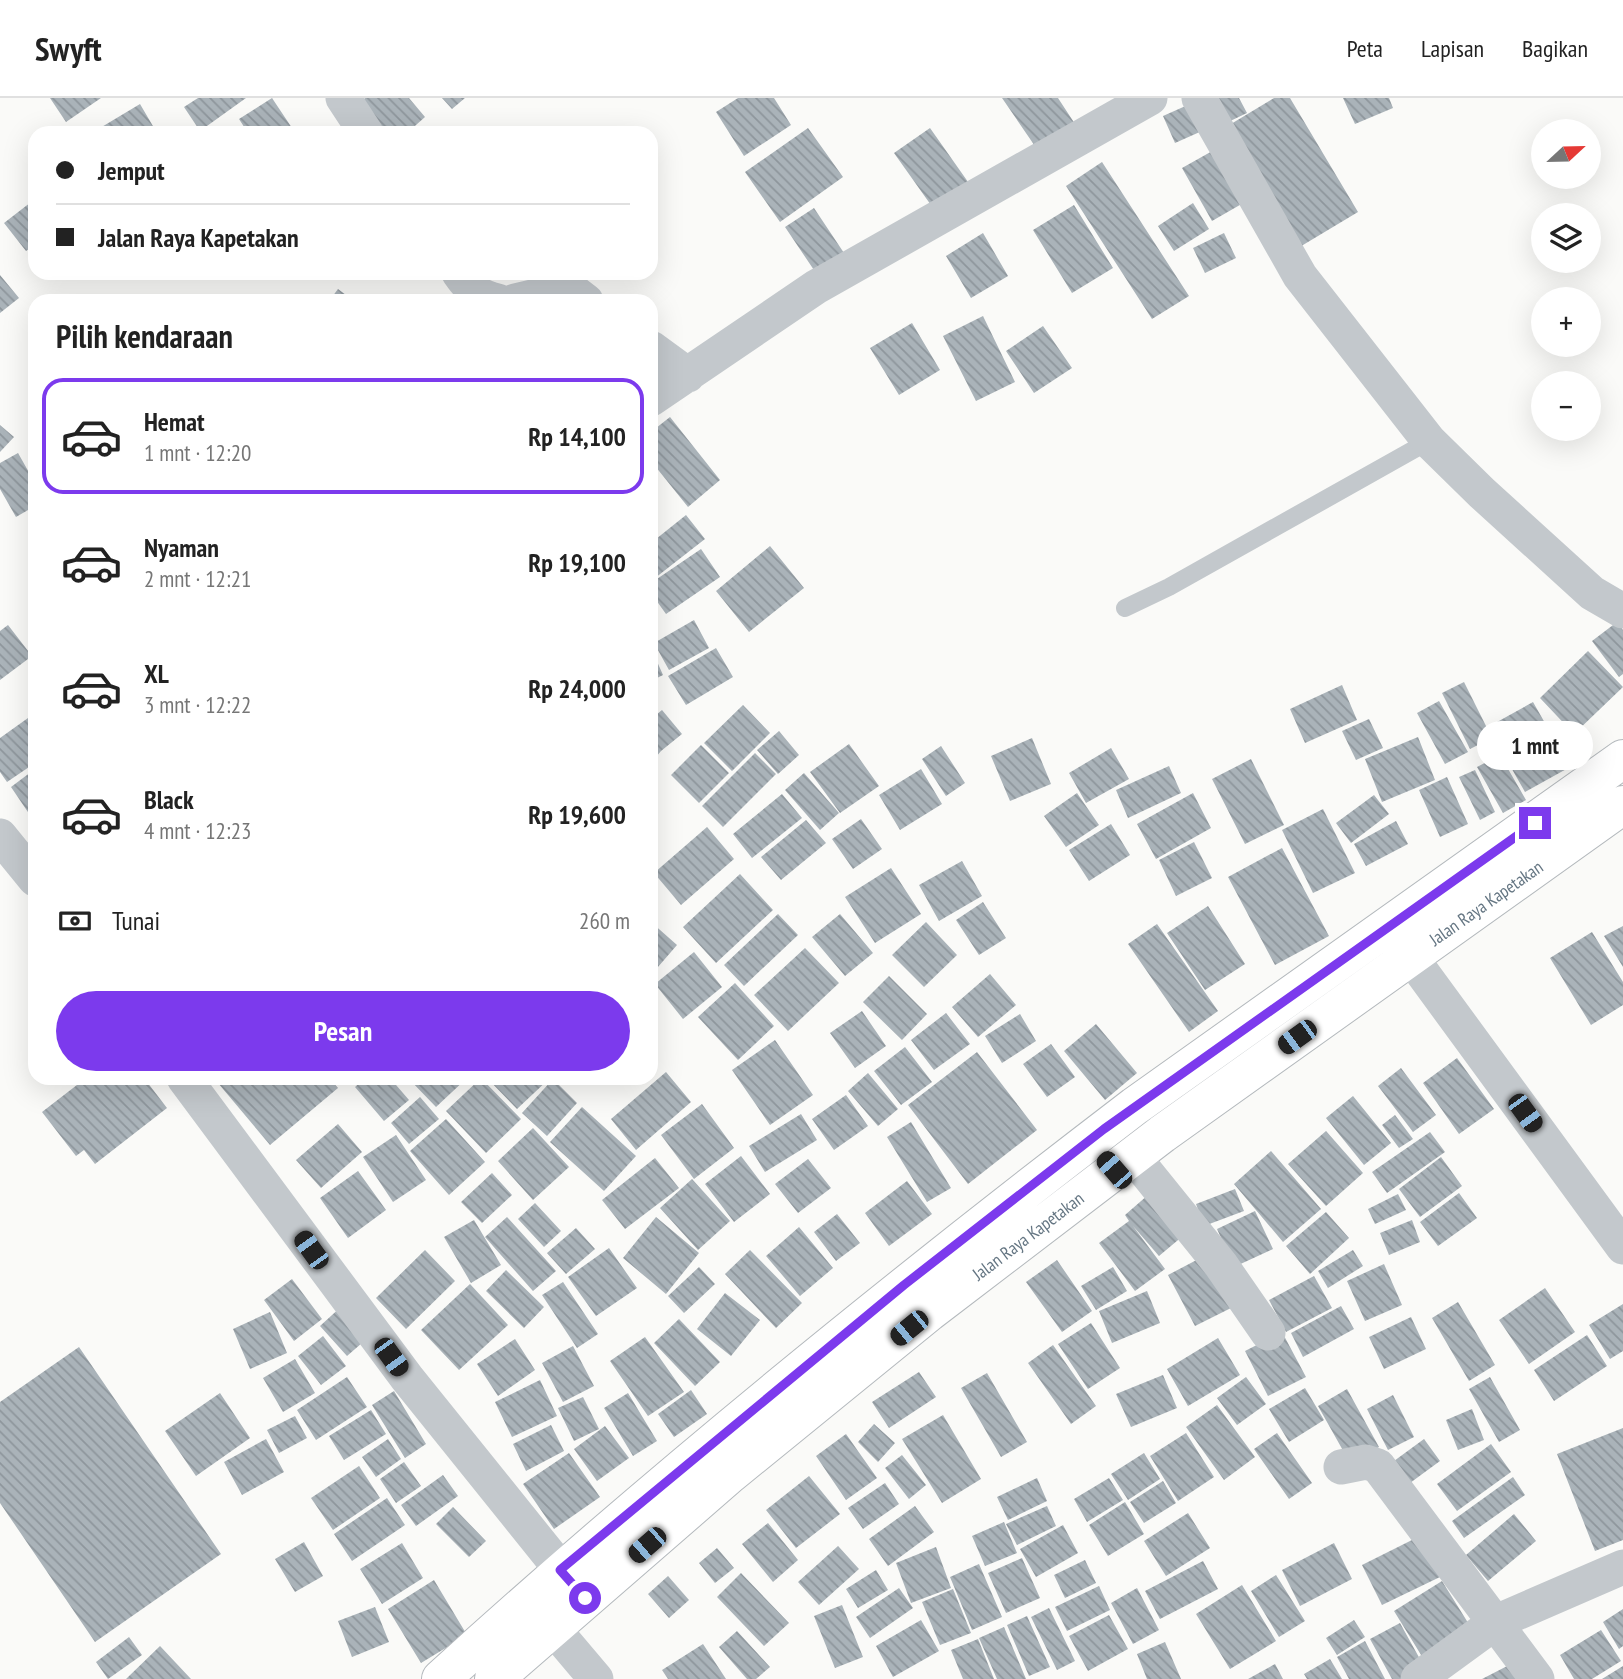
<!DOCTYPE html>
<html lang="id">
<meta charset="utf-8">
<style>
:root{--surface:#fff;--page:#f2f2f2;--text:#222;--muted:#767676;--line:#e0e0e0;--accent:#7c3aed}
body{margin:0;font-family:"PT Sans Narrow",sans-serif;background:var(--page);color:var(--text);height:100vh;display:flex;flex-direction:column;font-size:26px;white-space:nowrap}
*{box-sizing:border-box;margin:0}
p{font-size:23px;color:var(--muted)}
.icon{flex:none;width:38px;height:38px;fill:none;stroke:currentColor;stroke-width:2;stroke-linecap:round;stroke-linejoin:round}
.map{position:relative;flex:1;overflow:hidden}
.side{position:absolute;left:28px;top:196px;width:630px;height:791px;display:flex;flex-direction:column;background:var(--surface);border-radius:21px;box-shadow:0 7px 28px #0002}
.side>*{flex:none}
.top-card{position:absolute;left:28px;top:28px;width:630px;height:154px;border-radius:21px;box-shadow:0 7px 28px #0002;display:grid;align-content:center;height:154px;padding:0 28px;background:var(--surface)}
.needle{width:46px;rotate:68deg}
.tools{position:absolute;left:1531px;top:21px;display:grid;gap:14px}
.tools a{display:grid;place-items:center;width:70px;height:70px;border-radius:50%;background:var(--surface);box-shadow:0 7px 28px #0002;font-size:35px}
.end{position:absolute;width:32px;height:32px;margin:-16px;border:9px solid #7c3aed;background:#fff;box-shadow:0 0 0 4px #fff}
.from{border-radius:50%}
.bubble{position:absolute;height:49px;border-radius:24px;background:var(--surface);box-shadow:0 7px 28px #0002;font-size:23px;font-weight:700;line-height:49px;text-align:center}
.car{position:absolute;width:21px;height:42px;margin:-21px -10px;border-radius:9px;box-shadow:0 0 5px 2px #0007;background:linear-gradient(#222 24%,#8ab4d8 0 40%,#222 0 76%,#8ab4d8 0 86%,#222 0)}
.top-card b{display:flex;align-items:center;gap:24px;height:66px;font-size:26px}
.top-card b+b{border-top:2px solid var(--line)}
.top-card i{width:18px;height:18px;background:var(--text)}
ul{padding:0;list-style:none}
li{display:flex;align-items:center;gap:21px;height:116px;margin:0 14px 10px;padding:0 14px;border:4px solid transparent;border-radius:21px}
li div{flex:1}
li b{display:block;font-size:26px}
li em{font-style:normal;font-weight:700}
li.selected{border-color:var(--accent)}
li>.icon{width:63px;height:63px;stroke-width:1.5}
h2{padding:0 28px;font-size:32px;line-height:84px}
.pay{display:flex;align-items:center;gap:18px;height:77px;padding:0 28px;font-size:26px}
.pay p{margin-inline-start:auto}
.cta{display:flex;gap:14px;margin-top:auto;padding:14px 28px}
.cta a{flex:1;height:80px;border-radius:42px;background:var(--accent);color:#fff;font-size:28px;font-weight:700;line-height:80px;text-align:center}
header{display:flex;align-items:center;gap:42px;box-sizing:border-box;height:98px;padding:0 35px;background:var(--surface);border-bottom:2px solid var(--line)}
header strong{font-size:33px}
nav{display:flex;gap:38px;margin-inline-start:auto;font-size:24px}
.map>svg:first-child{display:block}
.building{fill:url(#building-back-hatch)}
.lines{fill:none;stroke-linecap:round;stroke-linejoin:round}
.highway-casing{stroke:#b4b9bd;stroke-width:40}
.lane{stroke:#c3c8cc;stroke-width:18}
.street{stroke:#c3c8cc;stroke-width:35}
.highway{stroke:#fff;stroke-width:38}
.route{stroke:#7c3aed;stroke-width:9}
.labels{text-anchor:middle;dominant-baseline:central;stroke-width:7;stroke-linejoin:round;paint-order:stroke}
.street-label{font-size:18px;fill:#657683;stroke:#fff}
</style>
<header>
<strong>Swyft</strong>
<nav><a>Peta</a><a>Lapisan</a><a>Bagikan</a></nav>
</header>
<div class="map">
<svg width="1623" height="1581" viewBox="0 0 1623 1581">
<defs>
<pattern id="building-back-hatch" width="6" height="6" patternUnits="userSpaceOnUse" patternTransform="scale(1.75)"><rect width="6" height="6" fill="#aab3b9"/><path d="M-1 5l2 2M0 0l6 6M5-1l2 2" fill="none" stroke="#8e969c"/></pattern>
</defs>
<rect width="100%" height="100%" fill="#fafaf8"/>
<path class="building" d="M50 0H101L66 24Z
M198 0H246L200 33 184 9Z
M272 0 292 30 284 35H248L239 21Z
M365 0H409L425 19 407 35H386L360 5Z
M442 0H465L452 11Z
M738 0H774L791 27 744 58 716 14Z
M1002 0H1058L1077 29 1039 54Z
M1211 0H1239L1247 15 1224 26Z
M1274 0H1290L1358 114 1298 150 1226 29Z
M1343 0H1389L1393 10 1355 26Z
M1199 2 1211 29 1175 45 1163 18Z
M140 6 157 35H97L95 33Z
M808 30 843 79 780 124 745 74Z
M930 30 973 91 938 117 894 55Z
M1223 47 1252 100 1212 123 1182 70Z
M1102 64 1189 198 1152 221 1066 88Z
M35 101V147L26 153 4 125Z
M1193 105 1209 131 1174 153 1158 128Z
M1074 107 1113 170 1072 195 1033 132Z
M814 110 848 161 820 181 785 129Z
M983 135 1008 178 971 200 946 158Z
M1224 135 1236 160 1205 175 1193 150Z
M0 177 19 200 0 215Z
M338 191 354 203H329Z
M983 218 1015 284 976 303 943 238Z
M912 225 940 272 899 297 870 250Z
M1043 228 1072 270 1034 295 1006 253Z
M670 319 720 382 688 409 651 363V334Z
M0 327 14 339 0 354Z
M18 355 35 385V408L16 419 0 391V365Z
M686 417 705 441 655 480 651 474V445Z
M770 448 804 490 749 534 716 493Z
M701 451 720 479 666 516 651 495V485Z
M694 522 709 550 669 572 654 545Z
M1617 524 1623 532V576L1619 579 1592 543Z
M8 527 32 558 0 582V533Z
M651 550 663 577 651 583Z
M716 550 733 579 686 607 668 578Z
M1588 553 1623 589 1574 636 1540 600Z
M1464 584 1492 640 1470 651 1442 595Z
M1342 587 1357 622 1305 645 1290 611Z
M1439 603 1468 654 1445 666 1417 615Z
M1533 604 1570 669 1525 694 1488 629Z
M743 607 770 635 732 673 704 645Z
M662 612 682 636 661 653 651 665V643L658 649 651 641V621Z
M35 615V665L7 684 0 674V640Z
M1369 621 1383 650 1356 662 1342 633Z
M779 633 799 657 778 676 757 652Z
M1418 639 1435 682 1382 704 1365 661Z
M1032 640 1051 686 1010 703 991 658Z
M849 646 879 688 840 715 810 674Z
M701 647 729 675 699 705 671 677Z
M941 648 965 685 946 698 922 661Z
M1111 650 1129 681 1086 705 1069 675Z
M755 655 776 676 723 729 702 708Z
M1500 657 1526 702 1503 715 1477 669Z
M1251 661 1284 727 1245 746 1212 681Z
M1169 668 1181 695 1128 720 1116 692Z
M35 671V718L32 720 11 689Z
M921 671 942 706 900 732 879 697Z
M1475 672 1495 714 1480 722 1459 679Z
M804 675 839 715 820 732 785 692Z
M1447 679 1468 726 1440 739 1419 692Z
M1077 695 1099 727 1066 749 1044 718Z
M1193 695 1211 730 1156 761 1137 726Z
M782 696 802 720 752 760 733 736Z
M1374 697 1389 716 1351 745 1336 725Z
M1323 711 1355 775 1313 795 1282 732Z
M861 721 882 751 853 771 832 741Z
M806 722 826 745 781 782 761 759Z
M1396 723 1408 746 1366 768 1354 746Z
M1111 726 1130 757 1089 783 1069 752Z
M707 729 734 761 681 807 654 775Z
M1194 744 1212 780 1176 798 1159 762Z
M1282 750 1329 838 1275 867 1228 779Z
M962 763 982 798 939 823 919 787Z
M891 770 921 816 875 845 845 799Z
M740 776 773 812 716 865 683 829Z
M983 804 1006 840 979 857 956 822Z
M1208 808 1245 866 1205 892 1167 835Z
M778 816 798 837 744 888 724 867Z
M840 816 873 855 845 878 812 839Z
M651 824 677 847 651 877Z
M926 824 957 857 924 889 892 857Z
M1157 826 1218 913 1189 934 1128 846Z
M1623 828V869L1604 838Z
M1592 834 1623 884V907L1591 927 1550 860Z
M805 850 839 885 788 933 754 897Z
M694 854 722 889 683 921 655 886Z
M990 876 1016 907 978 939 952 909Z
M889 878 927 916 902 942 863 904Z
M735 885 774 928 738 962 698 919Z
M862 913 886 948 855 970 830 935Z
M946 915 970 946 934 972 911 942Z
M1020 916 1036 943 1002 965 985 938Z
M1096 926 1137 975 1105 1002 1064 953Z
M775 942 813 997 770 1027 732 972Z
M1051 946 1075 979 1047 999 1023 966Z
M905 949 932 984 901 1007 874 973Z
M977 954 1037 1032 968 1086 908 1007Z
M1457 960 1494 1011 1459 1036 1423 985Z
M1401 970 1436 1017 1413 1034 1378 988Z
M666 974 691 1004 636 1052 611 1021Z
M868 975 898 1011 878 1028 848 993Z
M86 980H144L167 1010 95 1066 84 1052 76 1058 42 1014Z
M224 980H329L338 990 270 1047 218 985Z
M365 980H390L409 1002 384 1023 355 989Z
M408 980H467L436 1009Z
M481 980 521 1021 486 1055 446 1013Z
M487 980H550L517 1011Z
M553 981 577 1005 547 1038 522 1015Z
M846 997 868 1028 834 1052 812 1021Z
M1353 998 1391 1045 1364 1067 1326 1020Z
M420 999 439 1021 409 1046 391 1025Z
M702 1006 734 1050 694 1081 661 1037Z
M582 1009 636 1058 604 1093 550 1044Z
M801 1016 817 1042 765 1074 749 1048Z
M1395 1017 1413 1041 1399 1050 1382 1027Z
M446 1021 485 1064 449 1097 410 1053Z
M911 1024 951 1090 927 1104 887 1039Z
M338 1026 362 1054 321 1090 296 1062Z
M533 1030 569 1069 533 1102 498 1063Z
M1326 1033 1363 1075 1326 1108 1288 1066Z
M1430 1034 1445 1054 1387 1095 1372 1074Z
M396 1037 426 1082 393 1104 363 1059Z
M1271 1053 1321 1111 1283 1144 1234 1086Z
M741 1058 770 1096 734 1124 705 1086Z
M1441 1059 1462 1088 1420 1119 1399 1091Z
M655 1060 679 1090 625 1131 602 1102Z
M808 1061 831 1090 798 1115 775 1086Z
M358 1073 386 1112 348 1140 320 1100Z
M492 1075 512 1097 482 1125 461 1104Z
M692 1081 730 1123 698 1152 660 1110Z
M907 1083 932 1116 889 1148 865 1115Z
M1156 1090 1190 1132 1159 1158 1133 1128 1165 1171 1135 1193 1099 1145 1129 1123 1125 1117Z
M1235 1091 1244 1113 1204 1128 1196 1106Z
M1459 1095 1477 1120 1438 1148 1420 1124Z
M1398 1096 1406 1112 1375 1126 1368 1111Z
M535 1105 561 1133 544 1149 518 1121Z
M1255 1113 1273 1151 1234 1169 1217 1131Z
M1326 1114 1349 1140 1310 1176 1286 1148Z
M837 1116 860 1145 836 1163 814 1134Z
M507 1119 556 1173 533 1193 485 1139Z
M656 1119 699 1155 666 1196 623 1160Z
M474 1122 501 1167 471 1185 444 1139Z
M1412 1122 1420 1144 1389 1157 1380 1135Z
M799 1129 833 1170 800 1198 766 1158Z
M576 1130 595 1151 566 1176 547 1155Z
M609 1150 637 1190 596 1218 568 1179Z
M425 1152 455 1183 406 1231 376 1200Z
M750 1152 802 1205 776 1230 725 1176Z
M1353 1152 1363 1168 1328 1190 1318 1173Z
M1208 1156 1235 1208 1195 1228 1168 1177Z
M1057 1162 1092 1213 1062 1234 1026 1184Z
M1384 1166 1402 1207 1365 1223 1347 1183Z
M699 1169 715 1186 684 1215 668 1198Z
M1113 1169 1127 1193 1096 1212 1081 1188Z
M506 1172 544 1209 524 1230 486 1193Z
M1314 1178 1332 1210 1286 1234 1269 1202Z
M292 1181 322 1221 294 1243 264 1202Z
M563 1184 598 1236 577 1250 542 1197Z
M470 1186 508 1227 459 1272 421 1232Z
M1545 1190 1575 1234 1529 1266 1499 1222Z
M1147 1193 1160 1225 1112 1245 1099 1213Z
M725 1195 760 1222 731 1258 697 1231Z
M1458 1204 1495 1267 1469 1283 1432 1220Z
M1623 1206V1253L1610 1261 1589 1227Z
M343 1207 370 1238 347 1258 320 1228Z
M1341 1208 1354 1231 1303 1259 1291 1235Z
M270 1214 287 1255 250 1271 233 1231Z
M1411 1219 1426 1251 1384 1271 1369 1239Z
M679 1221 720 1264 695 1288 654 1245Z
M1091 1225 1120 1270 1088 1291 1058 1246Z
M1282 1234 1306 1279 1268 1298 1245 1253Z
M1587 1237 1607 1268 1554 1303 1534 1272Z
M323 1238 346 1268 321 1287 298 1258Z
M645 1239 684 1294 648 1318 610 1263Z
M1218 1240 1240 1277 1188 1308 1167 1271Z
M515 1241 535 1272 498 1298 477 1266Z
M1053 1247 1096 1308 1071 1326 1028 1265Z
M573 1248 594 1288 563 1304 542 1265Z
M79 1249 221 1456 95 1544 0 1405V1304Z
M295 1261 315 1295 283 1314 263 1280Z
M919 1274 936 1299 889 1330 872 1304Z
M987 1275 1027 1344 1001 1359 961 1290Z
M1163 1277 1177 1310 1131 1329 1116 1296Z
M347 1279 367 1309 316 1342 297 1312Z
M1246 1279 1266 1306 1237 1327 1217 1300Z
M1490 1279 1520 1332 1499 1344 1469 1291Z
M540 1282 557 1318 512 1339 495 1304Z
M1305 1290 1324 1322 1289 1344 1269 1311Z
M1347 1291 1379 1349 1350 1365 1318 1308Z
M691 1292 707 1316 674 1339 658 1316Z
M394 1293 426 1346 405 1360 372 1307Z
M220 1295 250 1340 196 1378 165 1333Z
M628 1295 657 1343 633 1358 604 1310Z
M1393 1297 1414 1339 1388 1352 1367 1311Z
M583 1299 599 1331 574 1343 558 1310Z
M1217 1307 1255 1359 1224 1382 1186 1329Z
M1472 1311 1484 1342 1458 1352 1446 1322Z
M371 1312 386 1336 344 1362 329 1338Z
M943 1317 981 1381 942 1405 902 1341Z
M295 1318 307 1340 279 1355 267 1332Z
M874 1326 895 1345 878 1364 858 1344Z
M551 1327 564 1353 526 1373 513 1346Z
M605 1328 629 1360 597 1383 574 1351Z
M1623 1330V1442L1595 1453 1557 1356Z
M1186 1335 1214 1379 1178 1403 1150 1358Z
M1277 1335 1312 1385 1289 1401 1254 1351Z
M846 1336 877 1380 846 1402 816 1358Z
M266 1341 284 1374 242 1397 224 1364Z
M388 1341 401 1361 376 1379 362 1359Z
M1424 1341 1440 1363 1410 1385 1394 1363Z
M1491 1346 1511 1374 1457 1413 1437 1386Z
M569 1355 600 1399 554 1431 523 1386Z
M1144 1355 1160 1381 1128 1402 1111 1376Z
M902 1357 926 1387 909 1401 885 1370Z
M404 1364 421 1388 396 1405 380 1381Z
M359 1368 380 1400 333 1432 311 1400Z
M443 1377 458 1398 416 1428 401 1407Z
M809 1378 840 1416 796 1450 766 1412Z
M1513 1379 1525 1397 1464 1440 1452 1423Z
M1037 1380 1047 1403 1008 1422 997 1399Z
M1109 1380 1123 1402 1087 1424 1074 1401Z
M1163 1383 1176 1405 1144 1425 1130 1404Z
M885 1385 899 1406 863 1431 848 1410Z
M387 1400 405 1427 352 1463 334 1436Z
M1125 1404 1144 1436 1108 1458 1089 1427Z
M915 1408 934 1434 888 1468 869 1441Z
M1047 1408 1056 1428 1017 1447 1006 1426Z
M453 1409 486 1443 469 1459 436 1426Z
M1188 1415 1210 1450 1166 1478 1144 1443Z
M1514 1416 1536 1443 1488 1483 1466 1457Z
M1004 1424 1017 1455 985 1468 972 1438Z
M768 1425 798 1462 773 1484 742 1446Z
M1063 1427 1078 1455 1036 1479 1020 1451Z
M1420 1438 1440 1479 1382 1507 1362 1467Z
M304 1444 323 1478 295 1494 275 1461Z
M402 1445 423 1480 382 1506 360 1471Z
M1334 1445 1352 1481 1300 1508 1282 1472Z
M838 1448 859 1471 819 1507 798 1484Z
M936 1449 951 1490 911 1505 896 1465Z
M717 1450 734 1470 715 1485 699 1465Z
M1022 1460 1040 1500 1006 1515 988 1475Z
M1085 1462 1096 1485 1065 1500 1054 1477Z
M1203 1463 1218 1491 1160 1521 1145 1493Z
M979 1466 1002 1519 972 1532 950 1479Z
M876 1472 888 1492 858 1510 846 1491Z
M741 1475 789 1525 764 1548 717 1499Z
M1276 1477 1305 1523 1279 1539 1251 1493Z
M668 1478 689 1502 669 1520 648 1496Z
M434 1482 467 1537 421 1565 388 1511Z
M1442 1483 1475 1536 1426 1565 1394 1513Z
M1242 1487 1276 1543 1230 1571 1196 1516Z
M1099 1488 1110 1512 1067 1533 1055 1509Z
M899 1490 913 1510 870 1540 856 1519Z
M1137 1490 1159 1532 1133 1546 1111 1505Z
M953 1491 971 1535 940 1547 922 1504Z
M842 1507 863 1559 835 1570 814 1518Z
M375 1509 389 1544 352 1559 338 1523Z
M1049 1510 1075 1563 1057 1572 1031 1519Z
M1623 1511V1548L1619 1551 1603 1524Z
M1109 1517 1128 1551 1088 1573 1069 1538Z
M1027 1518 1050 1569 1029 1578 1007 1527Z
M921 1522 939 1553 893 1579 876 1548Z
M1354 1522 1365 1539 1337 1557 1326 1540Z
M1400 1525 1426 1572 1410 1581H1392L1370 1541Z
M1004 1529 1026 1581H997L979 1540Z
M1601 1532 1621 1563 1592 1581H1574L1560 1557Z
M737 1533 770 1569 756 1581H747L719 1549Z
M129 1539 142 1557 108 1581 96 1564Z
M978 1541 994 1581H963L951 1552Z
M1365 1543 1385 1581H1349L1337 1559Z
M1165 1544 1181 1581H1147L1137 1556Z
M703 1546 726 1581H668L662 1572Z
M160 1548 191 1581H126Z
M1330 1561 1342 1581H1307L1304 1576Z
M1515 1564 1524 1581H1482Z
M1275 1566 1283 1581H1248Z
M1623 1568V1581H1602Z"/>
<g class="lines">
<defs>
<path id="highway" d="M441 1581C663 1379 897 1190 1135 1008L1623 661
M494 1581 730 1376 929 1214 1162 1036 1623 707"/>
</defs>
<use href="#highway" class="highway-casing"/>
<path class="lane" d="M1125 510 1169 489 1429 343"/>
<path class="street" d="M343 0 366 35
M1199 0 1300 178 1429 343 1482 395 1592 495 1623 513
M459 175C470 191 479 199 498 203
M515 203 549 195 573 193 586 203
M651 250 688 277
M651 301 816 189 1150 0
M0 738 35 781
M1394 836 1623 1149
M184 980 407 1280 580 1495
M1133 1058 1221 1167 1268 1235
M1341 1369 1366 1364 1378 1368 1537 1581
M552 1529 596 1581
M1418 1581 1496 1524 1623 1469"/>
<use href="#highway" class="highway"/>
</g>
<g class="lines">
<path class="route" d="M585 1500 560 1472 904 1187 1104 1031 1535 725"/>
</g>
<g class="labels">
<g class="street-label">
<text transform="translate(1486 805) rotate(-35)">Jalan Raya Kapetakan</text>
<text transform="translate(1028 1138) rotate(-37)">Jalan Raya Kapetakan</text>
</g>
</g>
</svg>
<div class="tools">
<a><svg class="needle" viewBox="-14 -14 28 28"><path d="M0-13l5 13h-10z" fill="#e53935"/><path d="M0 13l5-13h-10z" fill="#767676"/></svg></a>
<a><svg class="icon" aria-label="layers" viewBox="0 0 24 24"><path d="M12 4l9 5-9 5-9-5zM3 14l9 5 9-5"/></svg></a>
<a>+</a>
<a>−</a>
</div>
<i class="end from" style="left:585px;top:1500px"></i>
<i class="end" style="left:1535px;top:725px"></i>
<div class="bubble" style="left:1477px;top:623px;width:116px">1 mnt</div>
<i class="car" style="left:1297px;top:939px;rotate:234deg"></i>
<i class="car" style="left:1525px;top:1015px;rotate:144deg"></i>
<i class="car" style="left:1114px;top:1072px;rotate:319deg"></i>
<i class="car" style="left:311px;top:1152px;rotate:324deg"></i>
<i class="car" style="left:909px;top:1230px;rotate:231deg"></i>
<i class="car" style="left:391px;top:1259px;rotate:144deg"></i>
<i class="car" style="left:647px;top:1447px;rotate:229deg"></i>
<div class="top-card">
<b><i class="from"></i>Jemput</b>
<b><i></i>Jalan Raya Kapetakan</b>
</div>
<section class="side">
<h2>Pilih kendaraan</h2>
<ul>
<li class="selected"><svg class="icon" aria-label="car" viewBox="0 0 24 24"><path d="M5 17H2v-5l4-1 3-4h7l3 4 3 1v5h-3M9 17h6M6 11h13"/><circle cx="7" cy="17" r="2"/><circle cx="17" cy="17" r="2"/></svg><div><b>Hemat</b><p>1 mnt · 12:20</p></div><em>Rp 14,100</em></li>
<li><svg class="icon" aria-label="car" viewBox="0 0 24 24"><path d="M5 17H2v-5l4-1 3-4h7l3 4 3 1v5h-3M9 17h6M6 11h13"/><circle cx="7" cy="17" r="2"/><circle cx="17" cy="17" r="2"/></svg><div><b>Nyaman</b><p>2 mnt · 12:21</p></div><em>Rp 19,100</em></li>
<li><svg class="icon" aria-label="car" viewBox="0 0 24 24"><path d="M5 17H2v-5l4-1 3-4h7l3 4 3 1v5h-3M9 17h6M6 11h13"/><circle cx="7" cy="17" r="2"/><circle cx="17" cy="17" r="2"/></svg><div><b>XL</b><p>3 mnt · 12:22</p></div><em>Rp 24,000</em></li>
<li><svg class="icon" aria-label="car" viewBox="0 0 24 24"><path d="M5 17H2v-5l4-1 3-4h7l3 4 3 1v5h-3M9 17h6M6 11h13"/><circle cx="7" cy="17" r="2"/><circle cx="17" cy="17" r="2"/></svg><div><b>Black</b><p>4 mnt · 12:23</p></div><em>Rp 19,600</em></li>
</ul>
<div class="pay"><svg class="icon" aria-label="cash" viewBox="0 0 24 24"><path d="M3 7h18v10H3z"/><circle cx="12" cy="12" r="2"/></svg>Tunai<p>260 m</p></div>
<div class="cta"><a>Pesan</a></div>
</section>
</div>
